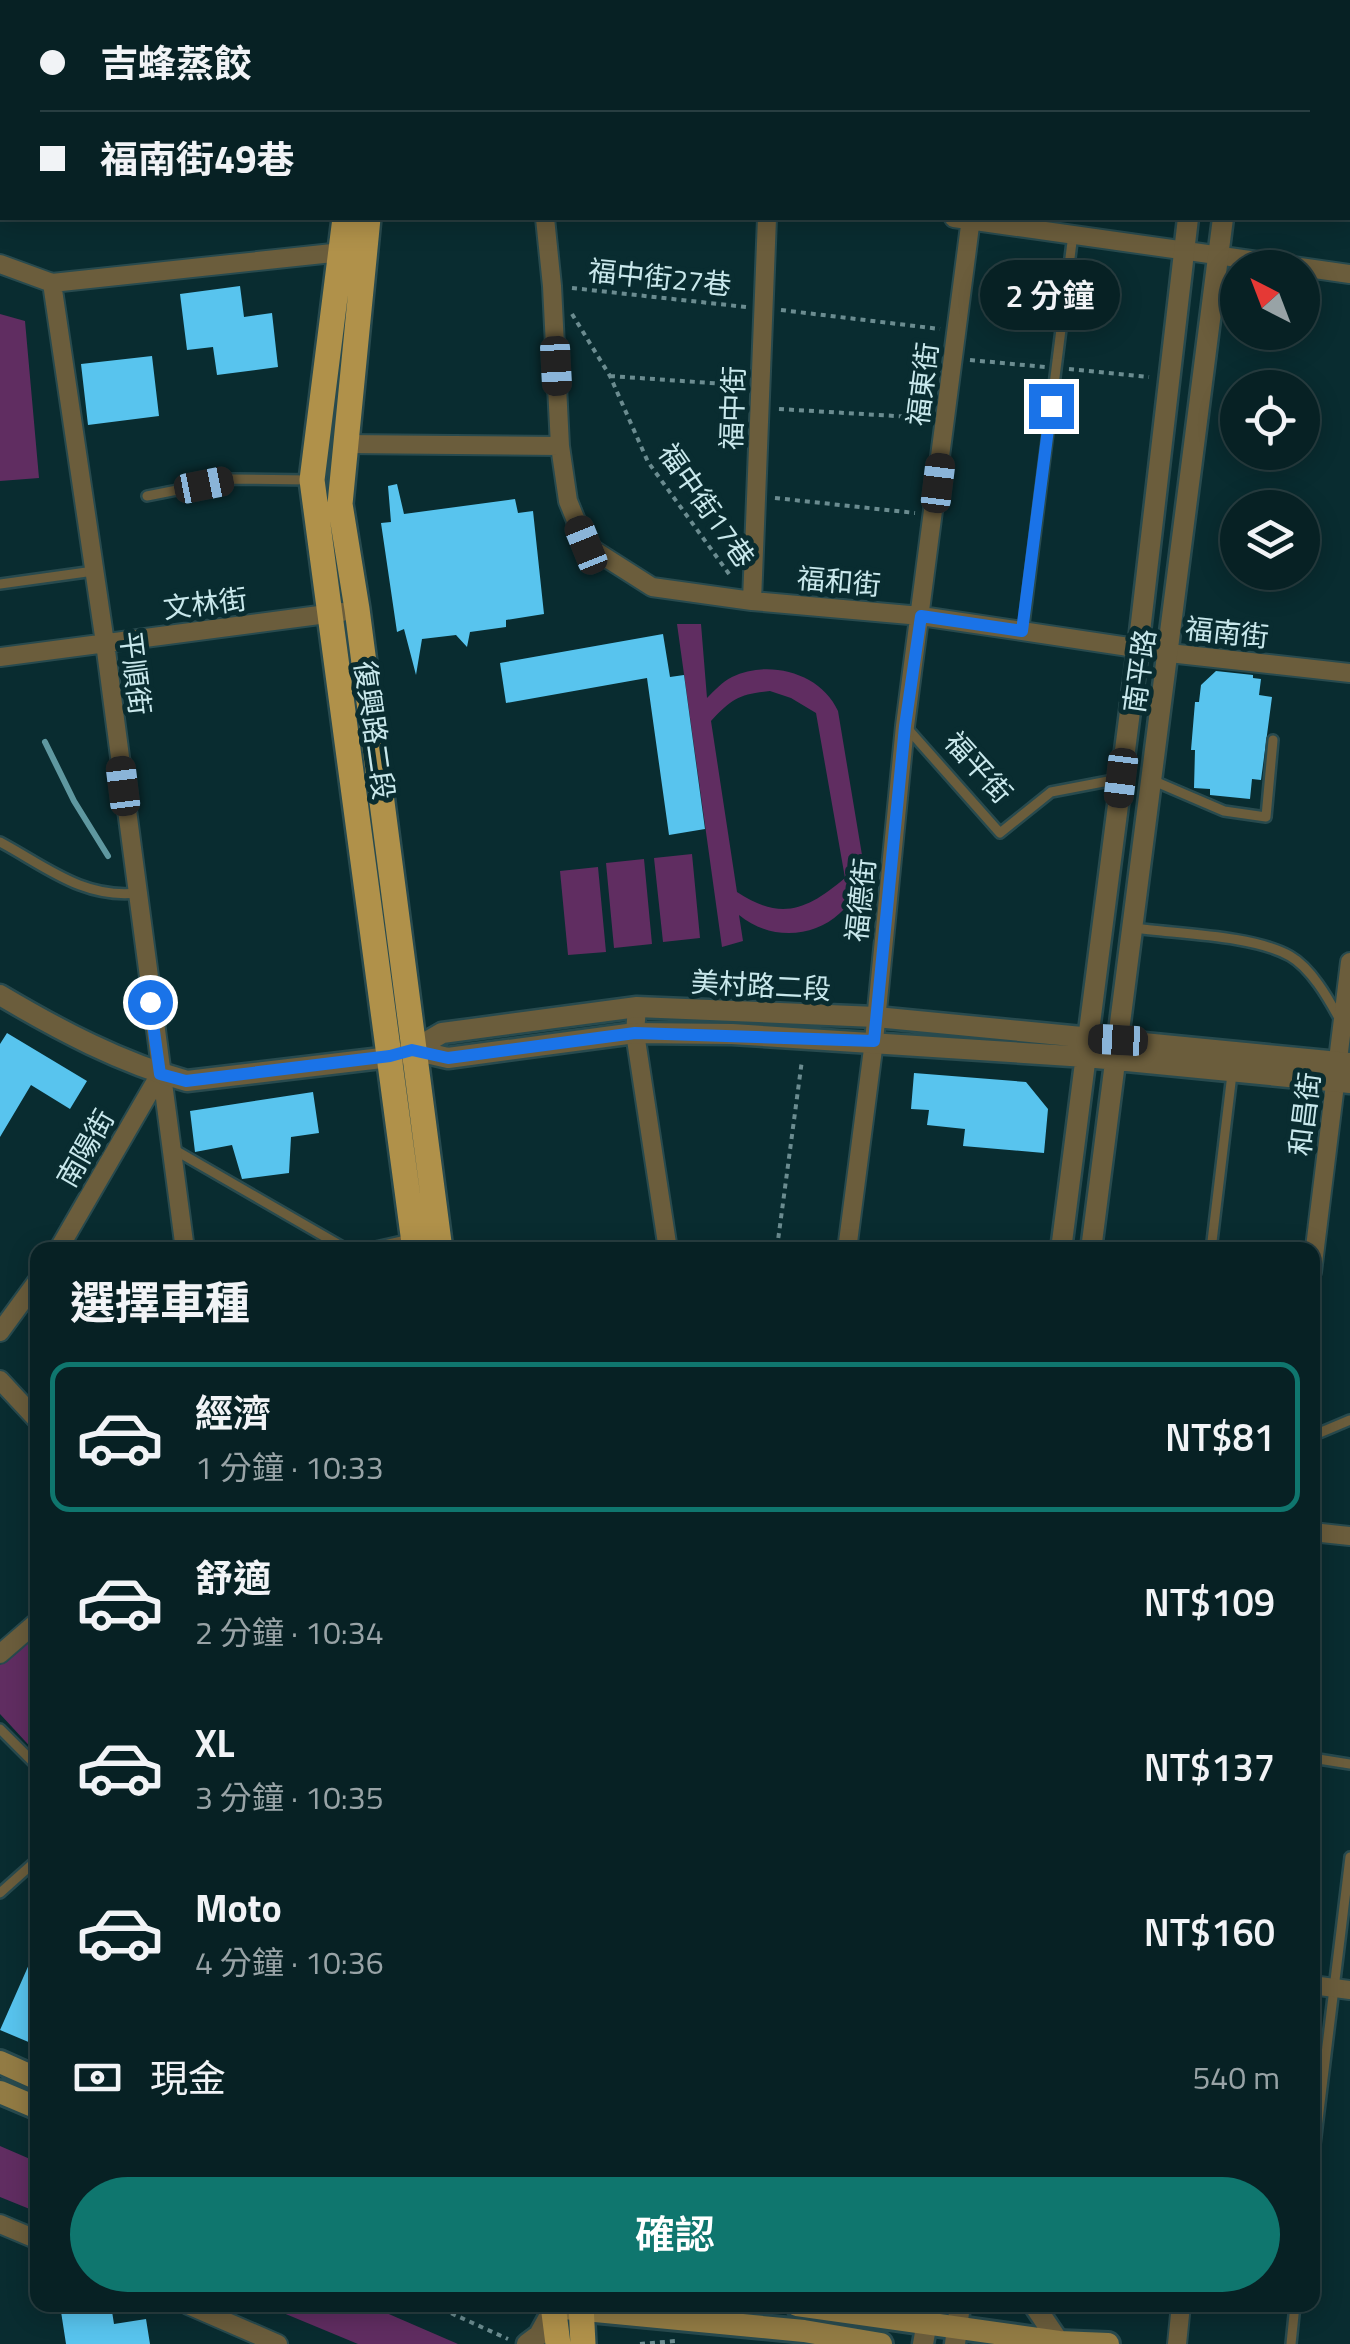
<!DOCTYPE html>
<html lang="zh-TW">
<meta charset="utf-8">
<style>
:root{--surface:#072124;--page:#152e31;--text:#f1f3f6;--muted:#98a3a6;--line:#283e41;--accent:#0f766e}
body{margin:0;font-family:"Titillium Web","Noto Sans TC",sans-serif;background:var(--page);color:var(--text);height:100vh;display:flex;flex-direction:column;font-size:38px;white-space:nowrap}
*{box-sizing:border-box;margin:0}
p{font-size:32px;color:var(--muted)}
.icon{flex:none;width:55px;height:55px;fill:none;stroke:currentColor;stroke-width:2;stroke-linecap:round;stroke-linejoin:round}
.map{position:relative;flex:1;overflow:hidden}
.sheet{position:absolute;left:30px;top:1242px;width:1290px;height:1070px;display:flex;flex-direction:column;background:var(--surface);border-radius:20px;box-shadow:0 5px 25px #0003,0 0 0 2px var(--line)}
.sheet>*{flex:none}
.banner{position:absolute;left:0px;top:0px;width:1350px;height:220px;box-shadow:0 5px 25px #0003,0 0 0 2px var(--line);display:grid;align-content:center;height:220px;padding:0 40px;background:var(--surface)}
.needle{width:65px;rotate:318deg}
.tools{position:absolute;left:1220px;top:250px;display:grid;gap:20px}
.tools a{display:grid;place-items:center;width:100px;height:100px;border-radius:50%;background:var(--surface);box-shadow:0 5px 25px #0003,0 0 0 2px var(--line);font-size:50px}
.end{position:absolute;width:45px;height:45px;margin:-22px;border:12px solid #1a73e8;background:#fff;box-shadow:0 0 0 5px #fff}
.from{border-radius:50%}
.bubble{position:absolute;height:70px;border-radius:35px;background:var(--surface);box-shadow:0 5px 25px #0003,0 0 0 2px var(--line);font-size:32px;font-weight:600;line-height:70px;text-align:center}
.car{position:absolute;width:30px;height:60px;margin:-30px -15px;border-radius:12px;box-shadow:0 0 8px 2px #0007;background:linear-gradient(#222 24%,#8ab4d8 0 40%,#222 0 76%,#8ab4d8 0 86%,#222 0)}
.banner b{display:flex;align-items:center;gap:35px;height:95px;font-size:38px}
.banner b+b{border-top:2px solid var(--line)}
.banner i{width:25px;height:25px;background:var(--text)}
ul{padding:0;list-style:none}
li{display:flex;align-items:center;gap:30px;height:150px;margin:0 20px 15px;padding:0 20px;border:5px solid transparent;border-radius:20px}
li div{flex:1}
li b{display:block;font-size:38px}
li em{font-style:normal;font-weight:600}
li.on{border-color:var(--accent)}
li>.icon{width:90px;height:90px;stroke-width:1.5}
h2{padding:0 40px;font-size:45px;line-height:120px}
.pay{display:flex;align-items:center;gap:25px;height:110px;padding:0 40px;font-size:38px}
.pay p{margin-inline-start:auto}
.primary-button{display:flex;gap:20px;margin-top:auto;padding:20px 40px}
.primary-button a{flex:1;height:115px;border-radius:60px;background:var(--accent);color:#fff;font-size:40px;font-weight:600;line-height:115px;text-align:center}
.map>svg:first-child{display:block}
.green{fill:#602d61;fill-rule:evenodd}
.lines{fill:none;stroke-linecap:round;stroke-linejoin:round}
.stream{stroke:#5f98a0;stroke-width:6}
.building{fill:#58c4ee}
.service-casing{stroke:#284a4e;stroke-width:14}
.minor-casing{stroke:#284a4e;stroke-width:22}
.tertiary-casing{stroke:#284a4e;stroke-width:25}
.secondary-casing{stroke:#284a4e;stroke-width:28}
.primary-casing{stroke:#284a4e;stroke-width:30}
.path{stroke:#6b8c90;stroke-width:4;stroke-dasharray:5 5;stroke-linecap:butt}
.service{stroke:#6b5d3c;stroke-width:9}
.minor{stroke:#6b5d3c;stroke-width:18}
.tertiary{stroke:#6b5d3c;stroke-width:20}
.secondary{stroke:#927b44;stroke-width:22}
.primary{stroke:#b0914a;stroke-width:25}
.route{stroke:#1a73e8;stroke-width:12}
.labels{text-anchor:middle;dominant-baseline:central;stroke-width:10;stroke-linejoin:round;paint-order:stroke}
.street-label{font-size:28px;fill:#c9e8ec;stroke:#092c30}
</style>
<div class="map">
<svg width="1350" height="2344" viewBox="0 0 1350 2344">
<rect width="100%" height="100%" fill="#092c30"/>
<path class="green" d="M0 314 25 321 39 478 0 481Z
M677 624H701L707 698C715 690 722 682 732 677 769 659 821 673 838 711L863 861C861 925 788 955 739 915L743 941 722 947ZM770 691 791 698 816 713 845 878C808 909 782 922 737 892L711 721C732 698 740 694 770 691Z
M692 854 700 938 663 942 654 858Z
M644 859 652 944 614 948 606 863Z
M598 867 606 952 568 955 560 871Z
M37 1633V1754L0 1714V1665Z
M0 2146 37 2162V2212L0 2197Z
M264 2305H368L458 2344H358Z"/>
<g class="lines">
<path class="stream" d="M45 742 74 801 108 856"/>
</g>
<path class="building" d="M240 286 244 317 272 313 278 367 217 375 213 347 187 350 180 294Z
M152 356 159 416 88 425 81 364Z
M397 484 404 514 515 499 518 513 533 511 544 614 506 620V627L470 632 467 647 456 635 422 639 416 675 404 629 397 632 381 523 391 522 388 486Z
M663 634 670 677 684 675 705 829 669 835 647 678 506 703 500 663Z
M1216 671 1253 675V678L1261 679 1259 695 1272 697 1261 780 1252 779 1250 799 1210 795V789L1194 788 1195 750H1191L1195 702H1199L1201 685Z
M7 1033 87 1081 70 1109 31 1085 0 1137V1044Z
M914 1073 1026 1082 1048 1109 1044 1153 963 1146 965 1129 927 1125 929 1110 911 1109Z
M313 1092 319 1133 291 1137 289 1173 242 1179 232 1145 195 1152 190 1111Z
M38 1944V2046L0 2030Z
M60 2305H111L114 2324 146 2319 150 2344H66Z"/>
<g class="lines">
<defs>
<path id="service" d="M1349 176 1350 164
M147 496 233 479 309 480
M0 584 94 571
M1023 631 1073 234
M907 728 1000 833 1051 792 1119 779
M1154 781 1224 811 1266 817 1273 740
M0 842C45 866 83 899 137 893
M1134 928C1177 934 1253 935 1290 956 1311 968 1328 998 1339 1018
M173 1149 348 1250
M362 1250 411 1239
M1211 1250 1232 1074
M1312 1436 1350 1420
M0 1729 38 1767
M1312 1758 1350 1764
M0 1893 38 1859
M1312 2169 1350 1857
M1291 2344 1295 2305"/>
<path id="minor" d="M25 2 26 0
M610 2 611 0
M845 2 846 0
M998 2 999 0
M0 56 2 51
M545 218 552 286 560 446 568 501 586 545 652 587 752 601 921 616 1169 653 1350 673
M954 218 1350 274
M0 264 52 283 342 252
M52 283 105 643 185 1250
M345 444 560 446
M752 601 767 218
M0 657 342 612
M637 1007 635 1033 668 1250
M58 1250 160 1074
M847 1250 874 1041 905 726 971 218
M1312 1272 1350 962
M0 1332 38 1280
M0 1380 38 1421
M1312 1532 1350 1536
M0 1654 38 1621
M1312 1985 1350 1990
M0 2224 38 2240
M188 2305 278 2344
M1177 2344 1181 2305"/>
<path id="tertiary" d="M1216 2 1217 0
M1245 2 1246 0
M0 995C59 1030 121 1063 187 1081L390 1057 413 1050 442 1033 637 1007 876 1017 1350 1063
M413 1050 448 1058 635 1033 732 1034 1086 1057 1350 1083
M1061 1250 1138 649 1188 218
M1091 1250 1223 218
M1034 2305 1059 2342
M527 2344 539 2335 555 2306
M923 2344 930 2305
M955 2344 960 2305"/>
<path id="secondary" d="M0 2062 38 2079
M0 2092 38 2108
M797 2305 1059 2342 1108 2344
M564 2308 804 2331 881 2344"/>
<path id="primary" d="M370 2V0
M393 2 394 0
M345 218 312 480 415 1250
M368 218 340 504 357 609 440 1250
M553 2305 558 2344
M581 2305 583 2344"/>
</defs>
<use href="#service" class="service-casing"/>
<use href="#minor" class="minor-casing"/>
<use href="#tertiary" class="tertiary-casing"/>
<use href="#secondary" class="secondary-casing"/>
<use href="#primary" class="primary-casing"/>
<path class="path" d="M419 0 422 2
M572 288 746 307
M781 310 940 329
M572 314 610 376 648 462 732 578
M970 360 1045 367
M1069 369 1149 377
M610 376 740 385
M779 409 929 418
M775 498 915 513
M777 1248 802 1060
M433 2305 508 2339
M640 2344 676 2341"/>
<use href="#service" class="service"/>
<use href="#minor" class="minor"/>
<use href="#tertiary" class="tertiary"/>
<use href="#secondary" class="secondary"/>
<use href="#primary" class="primary"/>
</g>
<g class="lines">
<path class="route" d="M150 1002 160 1074 186 1081 390 1056 412 1050 448 1058 635 1033 874 1041 905 726 921 616 1022 631 1051 406"/>
</g>
<g class="labels">
<g class="street-label">
<text transform="translate(660 277) rotate(6)">福中街27巷</text>
<text transform="translate(922 384) rotate(-83)">福東街</text>
<text transform="translate(732 408) rotate(-88)">福中街</text>
<text transform="translate(707 505) rotate(55)">福中街17巷</text>
<text transform="translate(839 581) rotate(5)">福和街</text>
<text transform="translate(205 603) rotate(-7)">文林街</text>
<text transform="translate(1227 632) rotate(6)">福南街</text>
<text transform="translate(1139 671) rotate(-82)">南平路</text>
<text transform="translate(136 673) rotate(83)">平順街</text>
<text transform="translate(375 730) rotate(82)">復興路二段</text>
<text transform="translate(979 767) rotate(48)">福平街</text>
<text transform="translate(860 900) rotate(-84)">福德街</text>
<text transform="translate(761 985) rotate(3)">美村路二段</text>
<text transform="translate(1304 1114) rotate(-83)">和昌街</text>
<text transform="translate(85 1148) rotate(-60)">南陽街</text>
</g>
</g>
</svg>
<div class="tools">
<a><svg class="needle" viewBox="-14 -14 28 28"><path d="M0-13l5 13h-10z" fill="#e53935"/><path d="M0 13l5-13h-10z" fill="#98a3a6"/></svg></a>
<a><svg class="icon" aria-label="locate" viewBox="0 0 24 24"><circle cx="12" cy="12" r="6"/><path d="M12 2v4M12 18v4M2 12h4M18 12h4"/></svg></a>
<a><svg class="icon" aria-label="layers" viewBox="0 0 24 24"><path d="M12 4l9 5-9 5-9-5zM3 14l9 5 9-5"/></svg></a>
</div>
<i class="end from" style="left:150px;top:1002px"></i>
<i class="end" style="left:1051px;top:406px"></i>
<div class="bubble" style="left:980px;top:260px;width:140px">2 分鐘</div>
<i class="car" style="left:556px;top:366px;rotate:177deg"></i>
<i class="car" style="left:938px;top:483px;rotate:7deg"></i>
<i class="car" style="left:204px;top:485px;rotate:79deg"></i>
<i class="car" style="left:586px;top:545px;rotate:338deg"></i>
<i class="car" style="left:1121px;top:778px;rotate:187deg"></i>
<i class="car" style="left:123px;top:786px;rotate:353deg"></i>
<i class="car" style="left:1118px;top:1040px;rotate:273deg"></i>
<div class="banner">
<b><i class="from"></i>吉蜂蒸餃</b>
<b><i></i>福南街49巷</b>
</div>
<section class="sheet">
<h2>選擇車種</h2>
<ul>
<li class="on"><svg class="icon" aria-label="car" viewBox="0 0 24 24"><path d="M5 17H2v-5l4-1 3-4h7l3 4 3 1v5h-3M9 17h6M6 11h13"/><circle cx="7" cy="17" r="2"/><circle cx="17" cy="17" r="2"/></svg><div><b>經濟</b><p>1 分鐘 · 10:33</p></div><em>NT$81</em></li>
<li><svg class="icon" aria-label="car" viewBox="0 0 24 24"><path d="M5 17H2v-5l4-1 3-4h7l3 4 3 1v5h-3M9 17h6M6 11h13"/><circle cx="7" cy="17" r="2"/><circle cx="17" cy="17" r="2"/></svg><div><b>舒適</b><p>2 分鐘 · 10:34</p></div><em>NT$109</em></li>
<li><svg class="icon" aria-label="car" viewBox="0 0 24 24"><path d="M5 17H2v-5l4-1 3-4h7l3 4 3 1v5h-3M9 17h6M6 11h13"/><circle cx="7" cy="17" r="2"/><circle cx="17" cy="17" r="2"/></svg><div><b>XL</b><p>3 分鐘 · 10:35</p></div><em>NT$137</em></li>
<li><svg class="icon" aria-label="car" viewBox="0 0 24 24"><path d="M5 17H2v-5l4-1 3-4h7l3 4 3 1v5h-3M9 17h6M6 11h13"/><circle cx="7" cy="17" r="2"/><circle cx="17" cy="17" r="2"/></svg><div><b>Moto</b><p>4 分鐘 · 10:36</p></div><em>NT$160</em></li>
</ul>
<div class="pay"><svg class="icon" aria-label="cash" viewBox="0 0 24 24"><path d="M3 7h18v10H3z"/><circle cx="12" cy="12" r="2"/></svg>現金<p>540 m</p></div>
<div class="primary-button"><a>確認</a></div>
</section>
</div>
